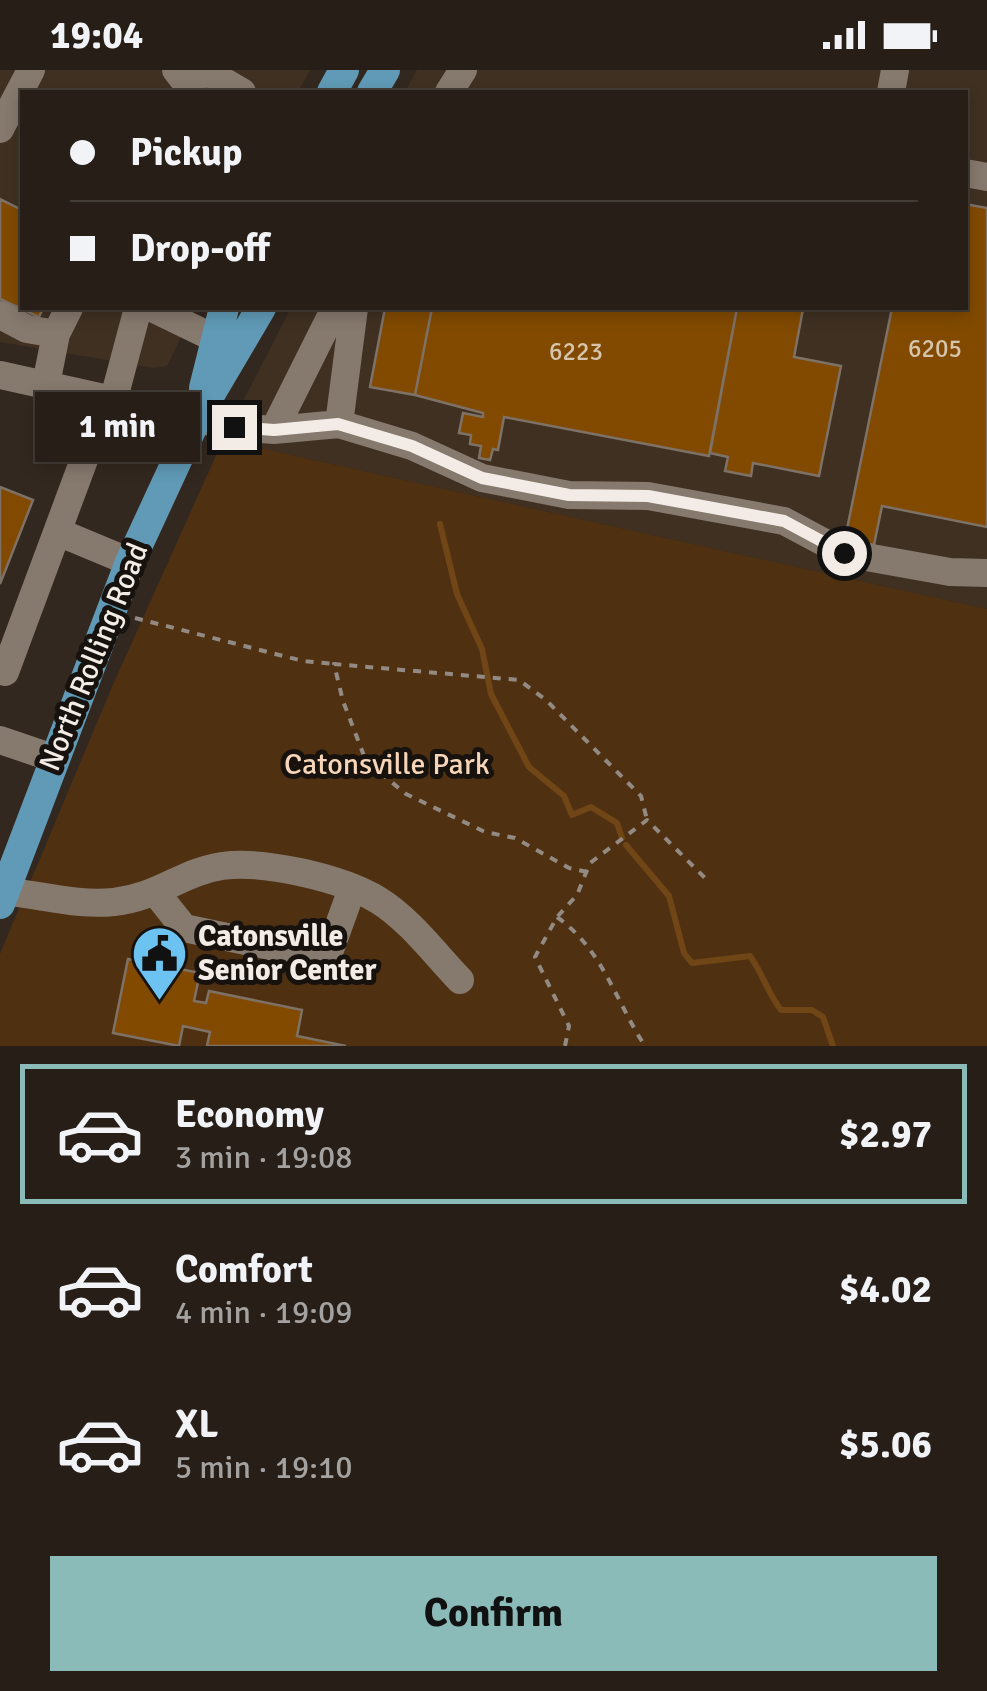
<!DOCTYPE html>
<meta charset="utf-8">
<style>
:root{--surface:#261e17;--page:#2e2720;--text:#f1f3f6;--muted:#a4a2a1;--line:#423c36;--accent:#8bbbb9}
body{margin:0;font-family:Signika,sans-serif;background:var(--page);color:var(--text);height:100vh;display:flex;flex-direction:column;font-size:38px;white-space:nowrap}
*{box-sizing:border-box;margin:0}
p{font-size:32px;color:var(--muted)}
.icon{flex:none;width:55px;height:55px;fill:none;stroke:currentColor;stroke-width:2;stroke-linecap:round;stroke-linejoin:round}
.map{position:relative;height:976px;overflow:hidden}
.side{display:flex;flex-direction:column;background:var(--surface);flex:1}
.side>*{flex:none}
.guide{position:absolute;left:20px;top:20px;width:948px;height:220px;border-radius:0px;box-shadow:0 5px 15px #0003,0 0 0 2px var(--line);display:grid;align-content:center;height:220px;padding:0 50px;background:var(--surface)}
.end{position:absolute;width:45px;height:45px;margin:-22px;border:12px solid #f3ece6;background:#111;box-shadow:0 0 0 5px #111}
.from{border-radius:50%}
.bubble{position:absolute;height:70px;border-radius:0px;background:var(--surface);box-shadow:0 5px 15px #0003,0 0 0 2px var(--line);font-size:32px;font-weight:700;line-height:70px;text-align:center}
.guide b{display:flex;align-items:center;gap:35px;height:95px;font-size:38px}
.guide b+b{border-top:2px solid var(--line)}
.guide i{width:25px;height:25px;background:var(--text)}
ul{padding:18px 0 0;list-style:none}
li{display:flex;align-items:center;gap:30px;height:140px;margin:0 20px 15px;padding:0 30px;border:5px solid transparent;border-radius:0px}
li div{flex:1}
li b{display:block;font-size:38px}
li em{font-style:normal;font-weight:700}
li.on{border-color:var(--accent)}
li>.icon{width:90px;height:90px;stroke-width:1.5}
.primary-button{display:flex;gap:20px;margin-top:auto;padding:20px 50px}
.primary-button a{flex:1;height:115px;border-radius:0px;background:var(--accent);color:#111;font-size:40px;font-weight:700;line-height:115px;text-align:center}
.status{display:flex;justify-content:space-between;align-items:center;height:70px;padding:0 50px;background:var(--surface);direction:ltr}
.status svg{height:28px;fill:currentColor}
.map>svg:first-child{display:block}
.built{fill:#3f3022}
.green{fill:#4f3112}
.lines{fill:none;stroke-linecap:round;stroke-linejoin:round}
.stream{stroke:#714617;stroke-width:6}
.building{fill:#814a00;stroke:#7e7166;stroke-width:2.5}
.path{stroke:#938a83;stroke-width:4;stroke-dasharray:8 8;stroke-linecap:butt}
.minor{stroke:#86796e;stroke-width:28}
.major{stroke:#609ab6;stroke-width:30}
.route{stroke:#f3ece6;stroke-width:12}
.labels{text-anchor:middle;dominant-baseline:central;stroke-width:10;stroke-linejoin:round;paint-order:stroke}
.number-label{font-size:25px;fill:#d6c4ac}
.street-label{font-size:30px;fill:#f3ece6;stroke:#17120e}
.park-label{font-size:30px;fill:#f7d5b8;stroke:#17120e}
.poi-label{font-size:30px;font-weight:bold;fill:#f3ece6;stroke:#17120e;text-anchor:start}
</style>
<div class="status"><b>19:04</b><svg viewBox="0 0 49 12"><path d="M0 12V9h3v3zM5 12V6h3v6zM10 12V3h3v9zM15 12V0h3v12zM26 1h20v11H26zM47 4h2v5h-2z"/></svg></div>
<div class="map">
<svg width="987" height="976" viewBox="0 0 987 976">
<rect width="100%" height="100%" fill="#33281f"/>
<path class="built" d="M0 0H310L298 22H22V238H195L167 296 154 298 0 272Z
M417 0H987V539L223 370 291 238H965V22H405Z"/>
<path class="green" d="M223 370 987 539V976H0V884L112 617Z"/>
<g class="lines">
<path class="stream" d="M440 454 457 524 482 579 491 624 529 697 564 726 572 745 591 737 617 753 622 768
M626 775 669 826 684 883 692 893 750 886C763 904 767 922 781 940H812L823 947 833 976"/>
</g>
<path class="building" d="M0 129 22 140V238H43L39 247 0 229Z
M965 134 987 138V457L882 436 874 475 845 469 892 238H965Z
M385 238H432L415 325 370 317Z
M432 238H737L709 386 504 347 498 380 493 379 490 390 479 388 481 376 470 374 471 365 459 363 463 343 483 347V343L415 325Z
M737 238 803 239 794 287 841 296 819 406 753 393 751 406 725 401 728 387 710 383Z
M0 417 33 430 0 514Z
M128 889 200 903 194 931 206 933 209 921 302 940 297 966 346 976H207L210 962 183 956 179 976 113 963Z"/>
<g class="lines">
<path class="path" d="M135 548 303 591 334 594
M587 802 569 798 515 768 485 762 406 724 366 691 343 631 334 594 519 610 546 630 641 726 647 750
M557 847C603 880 615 930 645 976
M565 976 569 956 535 887 557 847 577 825 590 793 647 750 706 809"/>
<path class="minor" d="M176 0 193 22
M204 0 242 22
M449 22 463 0
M891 22 895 0
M0 59 31 0
M965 103 987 107
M152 238 216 269
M0 245 27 259 56 264
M0 305 234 357 274 360 339 354 354 238
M46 314 56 264 69 238
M114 328 138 238
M339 354 412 376 482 408 569 425 648 426 784 451 844 483 950 502 987 503
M274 360 335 238
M58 462 130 492
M0 600 5 602 85 387
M0 670 53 688
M0 821C39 824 75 836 114 832 159 827 182 802 222 796 263 790 342 808 378 830 409 849 435 884 460 910
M157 824 184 858 327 888 352 819"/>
<path class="major" d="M332 22 344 0
M372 22 385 0
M204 318 224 238
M0 834 130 492 198 345 261 238"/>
</g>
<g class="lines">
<path class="route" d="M234 357 274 360 338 354 412 376 482 408 569 425 648 426 784 451 844 483"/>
</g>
<defs>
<symbol id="civic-pin" viewBox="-11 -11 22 30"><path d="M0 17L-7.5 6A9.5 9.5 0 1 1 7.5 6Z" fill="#6cc3f2" stroke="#17120e"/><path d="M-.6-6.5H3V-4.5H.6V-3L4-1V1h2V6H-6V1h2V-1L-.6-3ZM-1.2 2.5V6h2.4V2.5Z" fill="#111"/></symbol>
</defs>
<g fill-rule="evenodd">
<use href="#civic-pin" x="128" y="852" width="63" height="86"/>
</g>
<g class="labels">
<g class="number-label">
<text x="935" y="278">6205</text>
<text x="576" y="281">6223</text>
</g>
<g class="street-label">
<text transform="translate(94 587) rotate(-68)">North Rolling Road</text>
</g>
<g class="park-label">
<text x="387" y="694">Catonsville Park</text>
</g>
<g class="poi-label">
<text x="198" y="866">Catonsville<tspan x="198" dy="34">Senior Center</tspan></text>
</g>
</g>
</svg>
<i class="end from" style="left:844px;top:483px"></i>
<i class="end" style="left:234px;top:357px"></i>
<div class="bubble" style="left:35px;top:322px;width:165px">1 min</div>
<div class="guide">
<b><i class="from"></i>Pickup</b>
<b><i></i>Drop-off</b>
</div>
</div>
<section class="side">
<ul>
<li class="on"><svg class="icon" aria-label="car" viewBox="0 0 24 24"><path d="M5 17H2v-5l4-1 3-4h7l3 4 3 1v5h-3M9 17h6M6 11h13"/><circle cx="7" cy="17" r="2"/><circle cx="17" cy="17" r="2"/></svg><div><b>Economy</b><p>3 min · 19:08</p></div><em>$2.97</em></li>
<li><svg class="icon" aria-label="car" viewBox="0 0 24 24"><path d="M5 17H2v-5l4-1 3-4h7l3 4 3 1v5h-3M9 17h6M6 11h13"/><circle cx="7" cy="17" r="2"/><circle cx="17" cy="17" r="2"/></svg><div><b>Comfort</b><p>4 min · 19:09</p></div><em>$4.02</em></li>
<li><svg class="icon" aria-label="car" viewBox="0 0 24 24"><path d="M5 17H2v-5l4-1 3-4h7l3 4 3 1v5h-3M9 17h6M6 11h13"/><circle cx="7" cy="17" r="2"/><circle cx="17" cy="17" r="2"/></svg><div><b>XL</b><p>5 min · 19:10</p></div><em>$5.06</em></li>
</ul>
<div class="primary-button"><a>Confirm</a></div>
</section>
